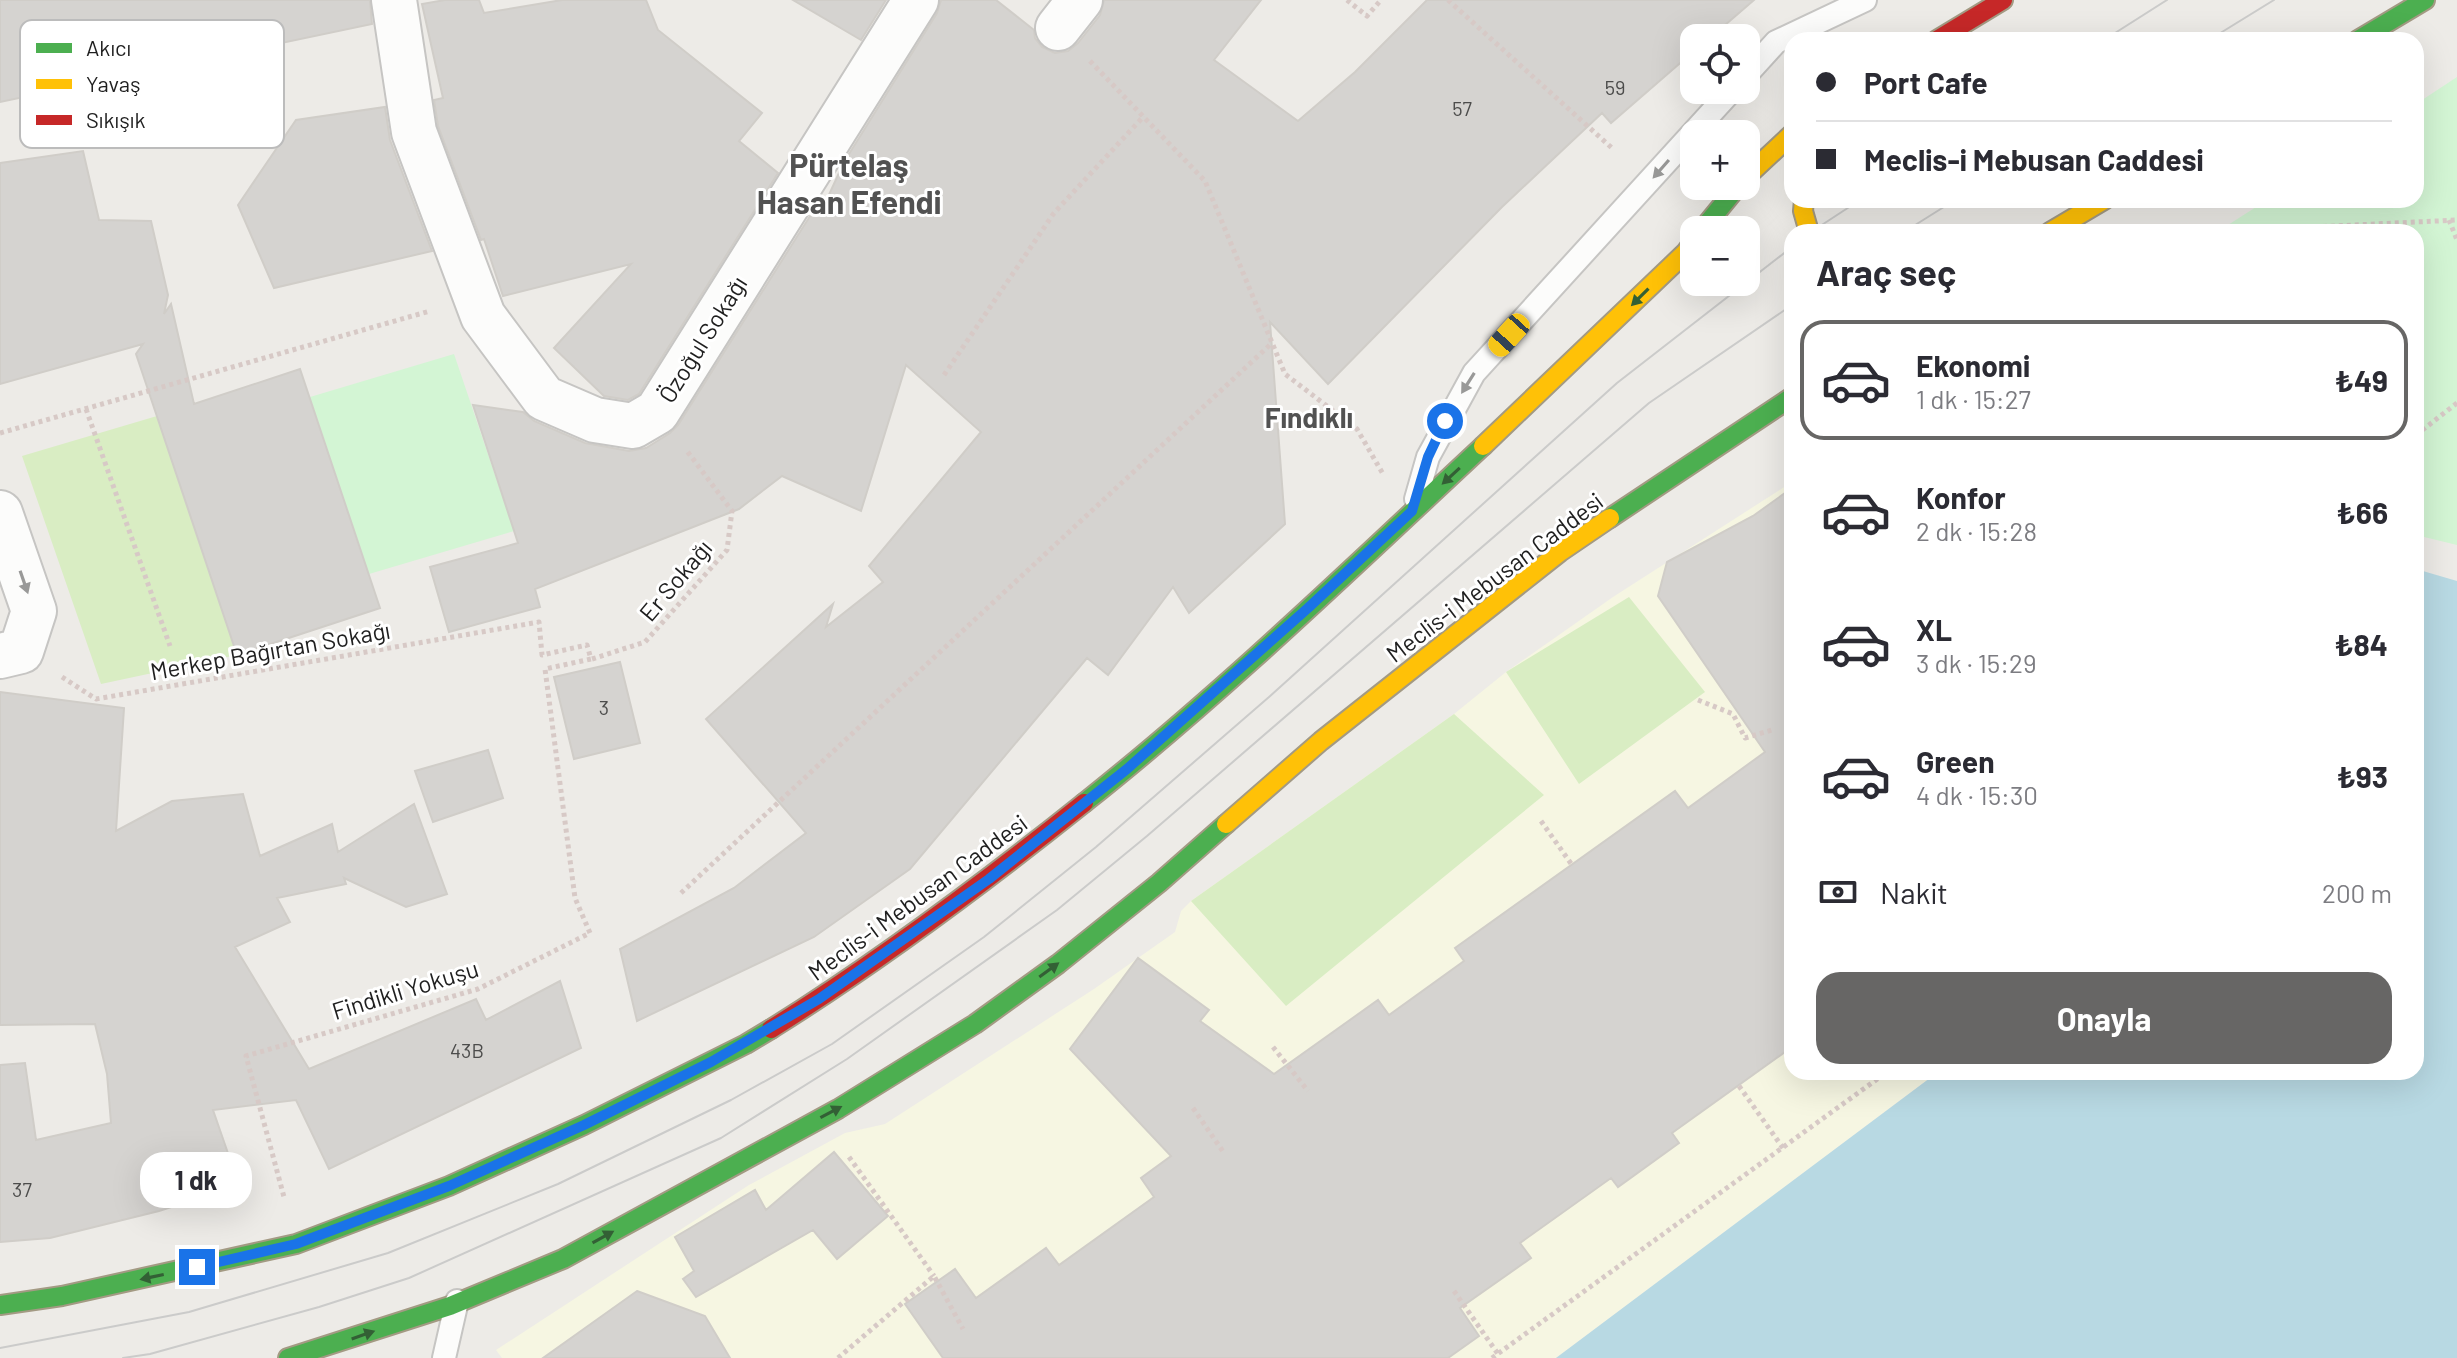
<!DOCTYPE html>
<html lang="tr">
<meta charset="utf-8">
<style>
:root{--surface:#fff;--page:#f7f7f7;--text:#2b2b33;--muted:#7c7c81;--line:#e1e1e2;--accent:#676665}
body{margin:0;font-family:Barlow,sans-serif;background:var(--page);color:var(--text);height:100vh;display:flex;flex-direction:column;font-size:30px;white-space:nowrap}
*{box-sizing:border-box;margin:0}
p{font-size:26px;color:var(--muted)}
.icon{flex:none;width:44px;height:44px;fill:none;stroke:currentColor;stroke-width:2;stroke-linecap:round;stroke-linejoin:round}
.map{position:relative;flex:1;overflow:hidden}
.panel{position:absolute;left:1784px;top:224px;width:640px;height:856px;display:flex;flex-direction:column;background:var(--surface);border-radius:24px;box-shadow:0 8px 32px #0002}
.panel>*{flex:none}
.banner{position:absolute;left:1784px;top:32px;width:640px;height:176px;border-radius:24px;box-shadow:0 8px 32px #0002;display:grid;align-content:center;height:176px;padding:0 32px;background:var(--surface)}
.fabs{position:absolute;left:1680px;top:24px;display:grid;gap:16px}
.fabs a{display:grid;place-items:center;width:80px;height:80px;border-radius:16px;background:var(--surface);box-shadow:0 8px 32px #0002;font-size:40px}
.end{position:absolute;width:36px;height:36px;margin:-18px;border:10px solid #1a73e8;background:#fff;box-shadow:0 0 0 4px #fff}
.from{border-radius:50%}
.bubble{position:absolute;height:56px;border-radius:24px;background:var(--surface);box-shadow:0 8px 32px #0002;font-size:26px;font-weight:700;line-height:56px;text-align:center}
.car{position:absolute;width:24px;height:48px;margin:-24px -12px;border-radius:10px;box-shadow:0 0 6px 2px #0007;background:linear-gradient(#f5c518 24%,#345 0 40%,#f5c518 0 76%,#345 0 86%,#f5c518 0)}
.banner b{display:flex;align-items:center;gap:28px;height:76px;font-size:30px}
.banner b+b{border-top:2px solid var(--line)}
.banner i{width:20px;height:20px;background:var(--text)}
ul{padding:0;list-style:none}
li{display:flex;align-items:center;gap:24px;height:120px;margin:0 16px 12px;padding:0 16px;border:4px solid transparent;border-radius:24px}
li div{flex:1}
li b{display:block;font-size:30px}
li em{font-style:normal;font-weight:700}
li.on{border-color:var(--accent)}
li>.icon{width:72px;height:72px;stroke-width:1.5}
h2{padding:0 32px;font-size:36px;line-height:96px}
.pay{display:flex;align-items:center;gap:20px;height:88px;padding:0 32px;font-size:30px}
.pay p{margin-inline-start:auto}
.button{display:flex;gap:16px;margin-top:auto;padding:16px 32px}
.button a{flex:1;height:92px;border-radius:24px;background:var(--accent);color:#fff;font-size:32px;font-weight:700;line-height:92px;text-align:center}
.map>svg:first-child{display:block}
.education{fill:#f6f6e2}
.grass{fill:#d9edc3}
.park{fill:#d3f5d4}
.water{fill:#b8d9e3}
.building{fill:#d5d3d0;stroke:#d0cdc8;stroke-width:2}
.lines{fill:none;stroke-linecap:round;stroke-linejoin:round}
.lane-casing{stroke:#c6c5c3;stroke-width:26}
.street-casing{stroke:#c6c5c3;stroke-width:48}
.fast-casing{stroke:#a39a83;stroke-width:22}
.slow-casing{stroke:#a39a83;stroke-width:22}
.jam-casing{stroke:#a39a83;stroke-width:22}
.path{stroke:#d7c9c6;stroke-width:5;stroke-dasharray:4 4;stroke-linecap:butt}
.lane{stroke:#fcfcfb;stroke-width:22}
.street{stroke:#fcfcfb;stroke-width:44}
.fast{stroke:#4caf50;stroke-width:18}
.slow{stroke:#ffc107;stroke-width:18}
.jam{stroke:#c62828;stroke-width:18}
.tram{stroke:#cbcbca;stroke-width:2}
.oneway{fill:#999998}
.oneway2{fill:#336035}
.route{stroke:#1a73e8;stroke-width:10}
.labels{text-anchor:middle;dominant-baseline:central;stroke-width:6;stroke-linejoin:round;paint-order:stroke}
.number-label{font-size:20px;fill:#4c4c4b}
.street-label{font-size:24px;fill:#1f1f1f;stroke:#fff}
.quarter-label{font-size:28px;font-weight:bold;fill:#525252;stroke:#fff}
.district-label{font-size:32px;font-weight:bold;fill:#525252;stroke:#fff}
.key{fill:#fff;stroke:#bcbcbc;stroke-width:2}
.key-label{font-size:22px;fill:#1f1f1f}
</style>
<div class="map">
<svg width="2457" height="1358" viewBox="0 0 2457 1358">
<rect width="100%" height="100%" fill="#edebe7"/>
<path class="education" d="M1792 482V1072H1938L1556 1358H502L496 1350 749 1185 845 1133 885 1124 1094 989 1175 932 1181 911 1191 901 1454 714 1506 672 1613 597Z"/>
<path class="grass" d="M157 416 237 655 101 684 22 456Z
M1629 597 1705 692 1579 784 1506 672Z
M1454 714 1544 795 1286 1006 1191 901Z"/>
<path class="park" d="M2457 77V545L2416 535V232H2217L2267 200H2416V104Z
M454 354 514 531 369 574 310 397Z"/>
<path class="water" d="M2416 569 2457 581V1358H1556L1938 1072H2416Z"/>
<path class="building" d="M0 0H370L372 24 0 102Z
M445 0H479L484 13 562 0H646L658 30 762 113 739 141 778 173 639 394 628 400 604 396 554 348 631 264 503 296 484 239 481 240 438 126 434 100 443 98 422 4Z
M793 0H886L861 40Z
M941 0H996L1034 30 1035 38 1042 47 1055 53 1068 51 1078 43 1100 15 1104 0H1261L1214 60 1298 121 1355 72 1427 0H1754L1710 38H1694V51L1611 123 1602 113 1502 207 1328 384 1270 322 1285 524 1189 613 1173 587 1108 675 1087 658 910 869 814 937 637 1021 620 949 734 888 806 833 706 719 833 604 826 627 883 582 869 566 981 432 906 365 861 511 782 476 739 509 535 589 540 607 449 632 430 567 518 543 473 405 523 412 534 421 585 443 629 451 646 448 670 433 678 425 817 205 822 210 844 162 937 13Z
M385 107 390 140 432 251 274 288 238 205 296 120Z
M83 151 99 220 151 221 168 295 164 314 171 304 194 404 300 369 380 608 237 655 136 354 143 344 0 384V163Z
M1792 488V1047L1672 1133 1679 1143 1618 1187 1611 1178 1520 1243 1531 1258 1460 1308 1479 1336 1448 1358H943L905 1304 955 1269 976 1298 1046 1248 1059 1265 1154 1197 1141 1178 1171 1156 1070 1049 1138 958 1209 1010 1200 1021 1274 1074 1378 1000 1389 1015 1464 961 1455 948 1675 791 1688 808 1765 752 1658 596 1667 562 1753 516Z
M620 662 640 743 574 759 554 677Z
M0 692 124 708 116 831 172 801 243 794 260 856 332 824 338 852 414 804 447 894 406 907 344 878 346 884 277 898 290 922 235 947 309 1069 476 999 486 1020 560 981 581 1048 329 1169 296 1100 213 1110 239 1185 159 1211 50 1238 0 1242V1065L25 1063 36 1140 111 1123 107 1074 95 1024 0 1025Z
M488 750 503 798 433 822 415 771Z
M834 1152 888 1216 837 1259 813 1230 696 1297 683 1279 694 1271 675 1237 755 1190 766 1210Z
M637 1291 705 1316 730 1358H543Z"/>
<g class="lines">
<defs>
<path id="lane" d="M1746 75 1776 42 1865 0
M1416 499 1428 457 1474 373 1732 90
M444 1358 457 1301"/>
<path id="street" d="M394 0 414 132 483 316 544 398 595 420 633 426 657 412 916 0
M1058 28 1080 0
M0 513 34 611 21 651 0 656"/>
<path id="fast" d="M2358 40 2425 0
M1702 230 1738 186
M1610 518 1792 397
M1084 803C1224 692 1353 567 1483 446
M0 1305 62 1296 296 1244 449 1186 584 1125 746 1044 771 1029
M288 1358 450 1306 563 1259 838 1109 975 1024 1058 964 1159 883 1226 824"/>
<path id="slow" d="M1746 177 1792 134
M1804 200 1803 211 1809 232
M2050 232 2104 200
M1483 446 1686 252 1694 241
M1226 824 1321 741 1560 552 1610 518"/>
<path id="jam" d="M1937 40 2003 0
M771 1029C880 961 984 883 1084 803"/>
</defs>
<use href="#lane" class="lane-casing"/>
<use href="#street" class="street-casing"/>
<use href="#fast" class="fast-casing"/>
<use href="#slow" class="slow-casing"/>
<use href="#jam" class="jam-casing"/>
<path class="path" d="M1347 0 1367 16 1381 0
M1448 0 1613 149
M1090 61 1205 181 1285 374 1357 429 1383 474
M2449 220 2457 240
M2211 232 2457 220
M944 375 1054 213 1144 116
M86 409 170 646
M0 433 430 311
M2416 435 2457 403
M592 659 645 642 727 550 732 511 687 451
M62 677 96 699 539 622 542 655 587 645 591 659 545 669 575 898 590 933 478 989 246 1056 284 1197
M1698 700 1733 714 1745 738 1772 730
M1541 821 1572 865
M681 893 1272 343
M1273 1047 1308 1091
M1739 1086 1783 1148
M1193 1108 1224 1153
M849 1157 934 1276
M1454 1291 1498 1354
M838 1358 934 1276 963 1329
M1492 1358 1887 1072"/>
<use href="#lane" class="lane"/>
<use href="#street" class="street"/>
<use href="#fast" class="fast"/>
<use href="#slow" class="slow"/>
<use href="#jam" class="jam"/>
<path class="tram" d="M2104 40 2167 0
M2209 40 2274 0
M1811 232 1860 200
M1904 232 1955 200
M0 1348 189 1312 388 1253 558 1184 731 1100 832 1044 984 937 1096 847 1269 697 1617 383 1792 247
M123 1358 150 1354 319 1307 409 1278 721 1138 847 1059 1057 910 1147 836 1649 403 1792 305"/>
</g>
<defs><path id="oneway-solid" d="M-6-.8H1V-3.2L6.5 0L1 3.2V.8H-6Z" transform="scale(2)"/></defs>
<g class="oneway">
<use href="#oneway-solid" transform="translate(1661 169) rotate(131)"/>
<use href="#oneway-solid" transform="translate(1468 383) rotate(122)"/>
<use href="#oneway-solid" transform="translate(24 582) rotate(71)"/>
</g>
<g class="oneway2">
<use href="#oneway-solid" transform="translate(1640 297) rotate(135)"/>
<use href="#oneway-solid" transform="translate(1451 476) rotate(137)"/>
<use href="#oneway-solid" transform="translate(1049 970) rotate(-36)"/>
<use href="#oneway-solid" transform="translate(831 1112) rotate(-28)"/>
<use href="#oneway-solid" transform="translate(603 1237) rotate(-29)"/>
<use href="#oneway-solid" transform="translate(152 1277) rotate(168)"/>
<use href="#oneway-solid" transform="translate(363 1335) rotate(-19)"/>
</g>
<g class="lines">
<path class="route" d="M197 1267 296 1244 449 1186 584 1125 711 1062 819 999 989 879 1127 769 1308 608 1412 511 1428 457 1445 421"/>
</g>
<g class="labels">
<g class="number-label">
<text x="1615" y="87">59</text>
<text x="1462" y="108">57</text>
<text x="604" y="707">3</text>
<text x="467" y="1050">43B</text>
<text x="22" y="1189">37</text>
</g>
<g class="street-label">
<text transform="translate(702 339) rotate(-58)">Özoğul Sokağı</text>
<text transform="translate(1494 577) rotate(-37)">Meclis-i Mebusan Caddesi</text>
<text transform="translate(675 580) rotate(-50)">Er Sokağı</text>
<text transform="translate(270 650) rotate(-10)">Merkep Bağırtan Sokağı</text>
<text transform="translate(917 897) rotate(-36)">Meclis-i Mebusan Caddesi</text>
<text transform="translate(405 989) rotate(-17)">Findikli Yokuşu</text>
</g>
<g class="quarter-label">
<text x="1309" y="417">Fındıklı</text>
</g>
<g class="district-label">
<text x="849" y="164">Pürtelaş<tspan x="849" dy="37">Hasan Efendi</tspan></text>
</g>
</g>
<rect x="20" y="20" width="264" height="128" rx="12" class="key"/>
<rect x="36" y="43" width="36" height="10" fill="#4caf50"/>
<rect x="36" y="79" width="36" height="10" fill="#ffc107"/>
<rect x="36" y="115" width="36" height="10" fill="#c62828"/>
<g class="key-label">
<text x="86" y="56">Akıcı</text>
<text x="86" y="92">Yavaş</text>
<text x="86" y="128">Sıkışık</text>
</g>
</svg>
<div class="fabs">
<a><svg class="icon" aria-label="locate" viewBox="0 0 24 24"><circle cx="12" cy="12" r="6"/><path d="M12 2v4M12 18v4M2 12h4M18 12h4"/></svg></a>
<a>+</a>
<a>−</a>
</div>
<i class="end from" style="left:1445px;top:421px"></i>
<i class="end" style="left:197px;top:1267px"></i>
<div class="bubble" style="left:140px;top:1152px;width:112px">1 dk</div>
<i class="car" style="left:1509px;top:335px;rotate:222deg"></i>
<div class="banner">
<b><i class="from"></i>Port Cafe</b>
<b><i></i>Meclis-i Mebusan Caddesi</b>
</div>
<section class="panel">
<h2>Araç seç</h2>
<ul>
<li class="on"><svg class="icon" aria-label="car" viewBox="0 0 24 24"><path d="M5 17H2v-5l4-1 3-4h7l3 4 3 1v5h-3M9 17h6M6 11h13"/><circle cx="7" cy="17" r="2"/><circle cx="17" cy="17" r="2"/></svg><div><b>Ekonomi</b><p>1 dk · 15:27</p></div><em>₺49</em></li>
<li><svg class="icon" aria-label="car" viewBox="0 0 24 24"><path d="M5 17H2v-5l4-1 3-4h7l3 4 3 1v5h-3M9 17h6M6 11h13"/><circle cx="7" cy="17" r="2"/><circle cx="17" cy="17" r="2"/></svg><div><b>Konfor</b><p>2 dk · 15:28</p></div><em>₺66</em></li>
<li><svg class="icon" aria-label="car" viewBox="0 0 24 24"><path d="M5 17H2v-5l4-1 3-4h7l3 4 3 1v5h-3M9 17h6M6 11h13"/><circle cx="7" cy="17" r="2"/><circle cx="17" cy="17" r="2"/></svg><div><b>XL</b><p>3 dk · 15:29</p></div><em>₺84</em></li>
<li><svg class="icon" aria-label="car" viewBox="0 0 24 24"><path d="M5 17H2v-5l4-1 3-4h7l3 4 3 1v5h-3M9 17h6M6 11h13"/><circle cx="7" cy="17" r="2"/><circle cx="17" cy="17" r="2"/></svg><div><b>Green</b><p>4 dk · 15:30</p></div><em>₺93</em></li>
</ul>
<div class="pay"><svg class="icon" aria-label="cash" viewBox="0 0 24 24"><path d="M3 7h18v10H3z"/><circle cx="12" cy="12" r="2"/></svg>Nakit<p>200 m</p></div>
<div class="button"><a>Onayla</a></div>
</section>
</div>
